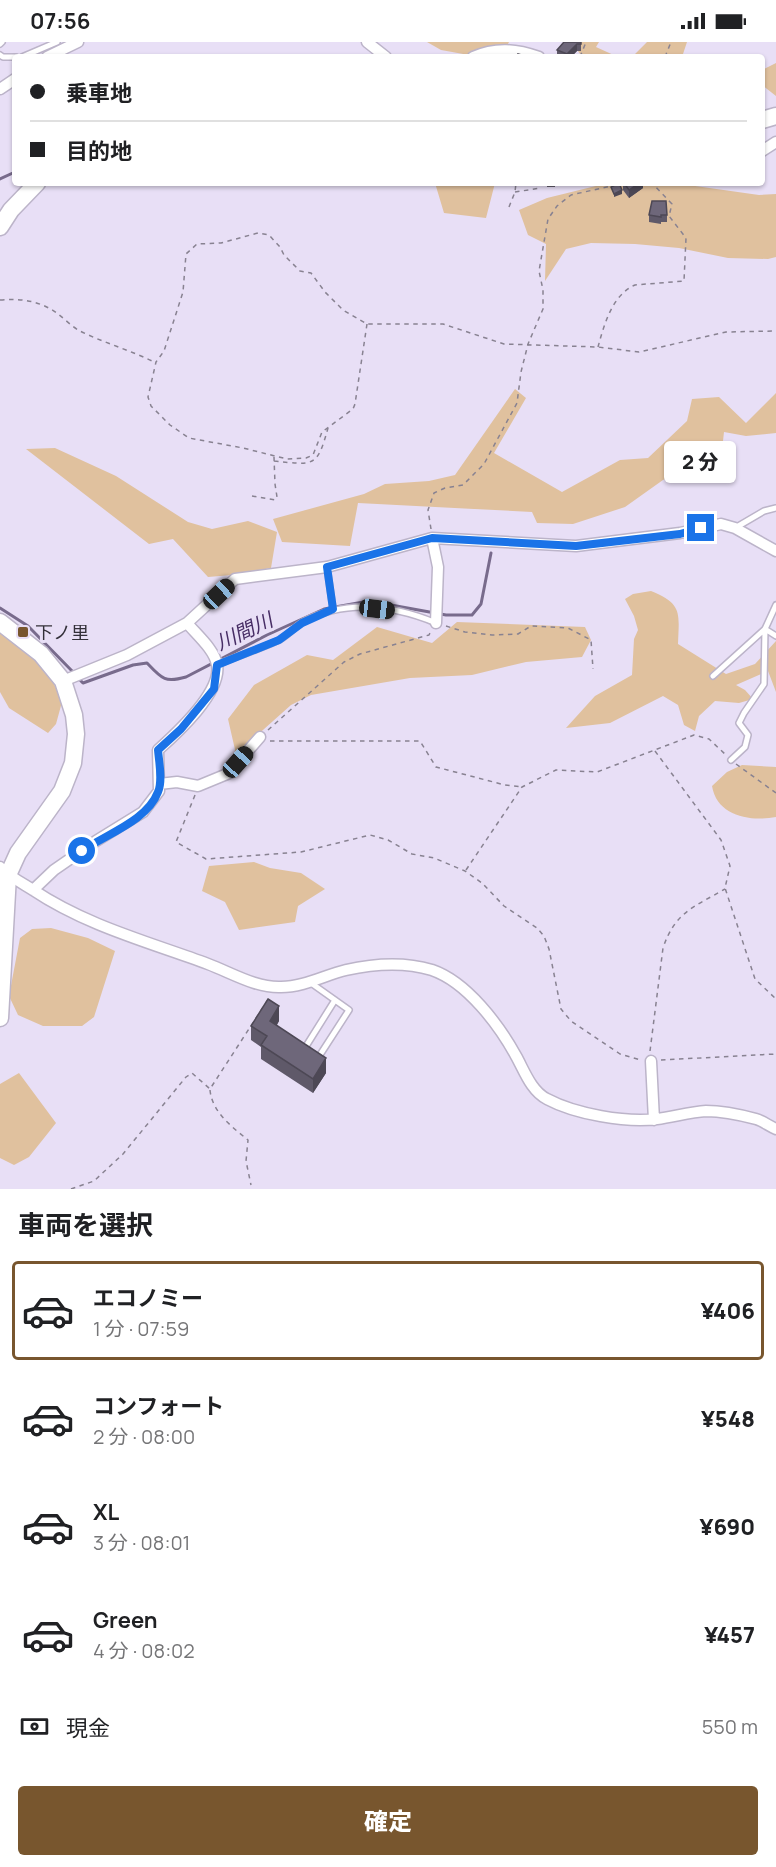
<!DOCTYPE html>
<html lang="ja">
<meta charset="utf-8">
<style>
:root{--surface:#fff;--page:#f6f6f6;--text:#202124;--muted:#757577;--line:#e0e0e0;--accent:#78562e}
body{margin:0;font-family:Manrope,"Noto Sans JP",sans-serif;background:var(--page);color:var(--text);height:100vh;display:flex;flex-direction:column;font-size:22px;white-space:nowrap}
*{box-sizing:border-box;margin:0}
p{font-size:20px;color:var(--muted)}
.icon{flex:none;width:33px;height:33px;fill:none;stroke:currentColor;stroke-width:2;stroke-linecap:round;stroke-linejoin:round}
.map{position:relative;height:1147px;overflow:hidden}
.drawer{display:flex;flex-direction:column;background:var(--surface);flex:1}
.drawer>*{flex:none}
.top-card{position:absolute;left:12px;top:12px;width:753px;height:132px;border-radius:6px;box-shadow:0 2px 4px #0004;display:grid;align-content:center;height:132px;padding:0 18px;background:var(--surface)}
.end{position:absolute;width:27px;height:27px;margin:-14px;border:8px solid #1a73e8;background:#fff;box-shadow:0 0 0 3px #fff}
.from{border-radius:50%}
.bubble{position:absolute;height:42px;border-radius:6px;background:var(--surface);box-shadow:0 2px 4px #0004;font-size:20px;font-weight:800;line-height:42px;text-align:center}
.car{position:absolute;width:18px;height:36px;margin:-18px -9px;border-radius:8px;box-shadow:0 0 4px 2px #0007;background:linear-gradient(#222 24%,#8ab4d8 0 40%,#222 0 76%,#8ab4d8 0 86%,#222 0)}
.top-card b{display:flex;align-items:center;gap:21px;height:57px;font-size:22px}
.top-card b+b{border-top:2px solid var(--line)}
.top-card i{width:15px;height:15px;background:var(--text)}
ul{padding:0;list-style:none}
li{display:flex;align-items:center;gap:18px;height:99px;margin:0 12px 9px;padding:0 6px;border:3px solid transparent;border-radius:6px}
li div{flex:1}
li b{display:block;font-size:22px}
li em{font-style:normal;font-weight:800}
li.current{border-color:var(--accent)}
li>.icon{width:54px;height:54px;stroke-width:1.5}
h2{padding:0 18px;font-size:27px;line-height:72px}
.pay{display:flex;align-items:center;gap:15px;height:66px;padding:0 18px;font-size:22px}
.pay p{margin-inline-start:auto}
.cta{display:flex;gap:12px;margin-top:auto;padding:12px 18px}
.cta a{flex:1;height:69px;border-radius:6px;background:var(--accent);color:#fff;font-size:24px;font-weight:800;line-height:69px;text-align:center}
.status{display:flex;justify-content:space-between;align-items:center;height:42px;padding:0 30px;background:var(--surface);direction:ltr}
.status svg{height:16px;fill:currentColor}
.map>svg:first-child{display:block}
.green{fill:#e0c19e}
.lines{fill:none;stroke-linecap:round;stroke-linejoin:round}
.stream{stroke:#786b8c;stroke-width:3}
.lane-casing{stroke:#bcb4c9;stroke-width:8}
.street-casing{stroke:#bcb4c9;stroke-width:13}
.secondary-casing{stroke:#bcb4c9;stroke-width:19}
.path{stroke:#888291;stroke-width:1.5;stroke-dasharray:4.5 4.5;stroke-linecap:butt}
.lane{stroke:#fff;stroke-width:5}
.street{stroke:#fff;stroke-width:10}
.secondary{stroke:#fff;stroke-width:16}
.wall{fill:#5f5969}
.shaded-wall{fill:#4d4855}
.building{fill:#6e677a;stroke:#4d4855;stroke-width:1.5}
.route{stroke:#1a73e8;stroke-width:8}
.poi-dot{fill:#78562e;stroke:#e8dff6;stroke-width:2}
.labels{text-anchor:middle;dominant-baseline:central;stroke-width:6;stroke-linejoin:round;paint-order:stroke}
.poi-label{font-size:18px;fill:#333039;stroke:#e8dff6;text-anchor:start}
.water-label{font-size:20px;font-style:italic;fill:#472d65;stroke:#e8dff6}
</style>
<div class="status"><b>07:56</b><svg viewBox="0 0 49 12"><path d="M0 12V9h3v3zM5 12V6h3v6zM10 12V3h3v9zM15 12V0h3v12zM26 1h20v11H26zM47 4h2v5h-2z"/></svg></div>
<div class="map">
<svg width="776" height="1147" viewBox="0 0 776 1147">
<rect width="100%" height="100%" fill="#e8dff6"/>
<path class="green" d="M427 0H509L508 2 497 3 480 15 441 8Z
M572 0H599L596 5 618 15H582Z
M647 0H687L682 15H632Z
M776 21V54L762 43V28Z
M435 141H495L486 176 444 171Z
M608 141H674L759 153 776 152V215L768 217 728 216 679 206 635 202 591 201 566 207 545 239 546 202 528 193 519 168 547 156Z
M515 347 526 356 494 411 562 450 620 418 648 416 687 379 692 357 719 355 746 381 776 351V391L746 394 724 390 722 408 663 438 625 465 573 482 537 481 532 470 358 461 350 504 282 500 273 477 364 452 385 442 429 439 455 433Z
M55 406 116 434 188 480 212 487 248 479 277 490 271 526 232 533 208 535 173 497 149 502 26 407Z
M651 549C683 562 679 571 678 602L726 632 755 622 776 599V650L768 629 736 643 745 648 753 657 739 661 715 659 699 674 695 689 684 683 678 663 663 654 610 681 566 686 595 654 632 633 634 597 638 588 634 574 625 557 633 552Z
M457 580 585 585 591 598 582 615 526 620 472 633 410 636 311 653 291 663 236 712 228 677 254 643 307 613 333 618 377 585 432 601Z
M0 581 47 626 62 660 56 682 48 691 9 666 0 650Z
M742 723 776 725V775C750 780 717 774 712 744L727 730Z
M254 820 270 826 301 831 325 847 298 864 295 880 239 888 225 860 202 849 209 824Z
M51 886 88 896 115 909 94 975 82 984H43L18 973 9 954 20 896 32 887Z
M19 1031 56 1081 29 1115 14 1123 0 1116V1042Z"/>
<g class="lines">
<path class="stream" d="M0 137 15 130
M0 566 28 584 74 631
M78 636 83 641 133 623 147 621C162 637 165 641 186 635L267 593 324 567 369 559 446 573H472L481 562 491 511"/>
<defs>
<path id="lane" d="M0 2 2 0
M0 13 3 15H16
M22 15 57 0
M735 486 764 469 776 466
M327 525 333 567
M217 623C237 614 258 608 277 599 287 595 294 585 303 580 346 557 392 563 436 581
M713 634 765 587 776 563
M731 718 745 705 748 693 739 681 744 671 764 642 765 587 776 594
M311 941 349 968 318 1016
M303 1009 335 958"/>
<path id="street" d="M367 0 386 15
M47 15 78 0
M473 15C496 5 516 7 539 15
M0 47 15 37
M762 109 776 100
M432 496 438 525 436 581
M63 639 127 613 187 581 235 537 327 525 432 496 576 504 680 491 721 482 735 486 776 509
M159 742 177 740 198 744 232 730 238 720 260 695
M0 825C10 835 22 841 33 848 87 884 149 900 208 922 232 931 256 946 281 945 304 945 325 933 346 928 373 922 405 920 432 928 467 940 499 983 516 1014 524 1028 531 1049 547 1057 575 1072 626 1081 657 1077 673 1075 690 1070 706 1069 722 1069 741 1073 756 1077 763 1079 769 1084 776 1087
M33 848 54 828 96 799 143 770 159 749 158 708C177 691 222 650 217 623 215 608 196 592 187 581
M651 1019 654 1078"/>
<path id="secondary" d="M762 78 776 74
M0 185 11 168 37 141
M0 580 41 612 63 639 74 673 76 692 73 721 62 749 18 811 8 833 0 976"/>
</defs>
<use href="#lane" class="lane-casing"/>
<use href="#street" class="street-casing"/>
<use href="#secondary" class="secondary-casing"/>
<path class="path" d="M580 15 586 0
M665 15 671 0
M515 150 541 146
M509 165 515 150 516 141
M0 258C21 256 41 259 58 272 65 277 72 285 80 289 104 301 130 308 154 320
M367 282 355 362 353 367 322 390 313 413 306 416 287 417 243 406 189 396 170 383 151 364 148 355 156 320 164 309 183 250 186 212 197 202 221 201 258 191 269 193 280 205 284 213 300 229 311 231 325 250 343 268 367 282H443L504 302 598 305 639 310 726 290 776 289
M598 305C604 283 612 253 635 243L684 239 686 196 669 174 672 162 652 141
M274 419C314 423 317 426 328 386
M252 454 275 458 277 455 275 442 274 415
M431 487 428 468 434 451 445 446 463 443 484 422 517 361 521 330 528 302 543 267V248L539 229 548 177 557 164 571 153 611 144 617 141
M446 584 465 590 492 593 518 592 531 584 568 586 591 598 593 627
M268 688 344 620 360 612 429 593 431 589
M270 699H420L436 725 505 743 522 745
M655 709 721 798 730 824 725 846 755 937 776 957
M736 722 776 751
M195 753 176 800 206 817 301 810 370 793 388 798 412 812 434 816 465 829 482 841 504 864 537 886 544 894 549 907 561 967 571 979 620 1012 641 1018
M466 828 522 745 556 728 597 730 694 693 709 697 726 713
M650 1009 663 906C675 870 694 865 725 847
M661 1018 776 1012
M210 1048C212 1070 232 1085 248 1098L246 1119 251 1143
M71 1147 94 1139 123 1112 186 1035 192 1031 210 1047 269 956"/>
<use href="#lane" class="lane"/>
<use href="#street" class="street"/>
<use href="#secondary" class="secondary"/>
</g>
<path class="wall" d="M581 0V9H577L571 15H559L557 14V8Z
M547 141H561V143H555V145H547Z
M588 141H599V144H588Z
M623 141H643V146L629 156 623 148Z
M649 173H667V180H661V182L649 180Z
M279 979 277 983 326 1031 313 1051 261 1017V1005L251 998V984Z"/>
<path class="shaded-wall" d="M577 2V9L571 15H567V12Z
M639 141H643V146L629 156V148Z
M622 148V152L614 155V152Z
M279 964V979L270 993V979Z
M326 1016V1031L313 1051V1037Z"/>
<path class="building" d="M564 0H581V2H577L567 12 557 8Z
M518 12 529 15H518Z
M619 141 622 148 614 152 611 145Z
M624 141H639L629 148Z
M652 159H666L667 173H661V175L649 173Z
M268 957 279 964 270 979 326 1016 313 1037 261 1003 267 994 251 984Z"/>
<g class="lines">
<path class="route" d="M82 809C106 792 147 779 158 750 163 739 159 720 158 708L181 687 214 647 217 623 279 598 302 581 333 567 327 525 432 496 576 504 680 492 701 486"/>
</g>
<rect class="poi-dot" x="17" y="584" width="12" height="12" rx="3"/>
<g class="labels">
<g class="poi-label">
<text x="35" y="590">下ノ里</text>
</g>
<g class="water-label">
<text transform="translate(244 589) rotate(-25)">川間川</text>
</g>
</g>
</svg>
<i class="end from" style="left:82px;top:809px"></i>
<i class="end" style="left:701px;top:486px"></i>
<div class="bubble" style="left:664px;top:399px;width:72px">2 分</div>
<i class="car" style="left:219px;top:552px;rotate:47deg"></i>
<i class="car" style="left:377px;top:567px;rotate:97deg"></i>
<i class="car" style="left:238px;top:720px;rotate:42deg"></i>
<div class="top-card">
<b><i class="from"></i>乗車地</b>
<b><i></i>目的地</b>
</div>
</div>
<section class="drawer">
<h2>車両を選択</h2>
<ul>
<li class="current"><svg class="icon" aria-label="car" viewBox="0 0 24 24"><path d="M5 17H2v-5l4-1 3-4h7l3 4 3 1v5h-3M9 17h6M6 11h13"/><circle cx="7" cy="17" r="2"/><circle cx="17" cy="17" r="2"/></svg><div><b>エコノミー</b><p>1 分 · 07:59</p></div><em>¥406</em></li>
<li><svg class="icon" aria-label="car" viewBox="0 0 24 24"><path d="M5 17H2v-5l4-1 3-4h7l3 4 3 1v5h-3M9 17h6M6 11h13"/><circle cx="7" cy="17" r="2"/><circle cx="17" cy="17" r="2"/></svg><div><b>コンフォート</b><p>2 分 · 08:00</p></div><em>¥548</em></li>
<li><svg class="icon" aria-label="car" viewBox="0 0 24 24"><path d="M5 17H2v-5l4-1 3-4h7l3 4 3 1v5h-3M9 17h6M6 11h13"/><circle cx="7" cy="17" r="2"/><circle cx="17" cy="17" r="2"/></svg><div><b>XL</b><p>3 分 · 08:01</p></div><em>¥690</em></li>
<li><svg class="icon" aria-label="car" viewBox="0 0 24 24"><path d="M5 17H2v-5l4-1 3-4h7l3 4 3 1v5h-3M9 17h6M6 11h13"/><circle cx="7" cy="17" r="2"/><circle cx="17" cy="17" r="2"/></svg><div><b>Green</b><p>4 分 · 08:02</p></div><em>¥457</em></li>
</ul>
<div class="pay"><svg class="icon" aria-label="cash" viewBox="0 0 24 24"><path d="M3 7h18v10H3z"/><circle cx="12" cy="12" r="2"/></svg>現金<p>550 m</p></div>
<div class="cta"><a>確定</a></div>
</section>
